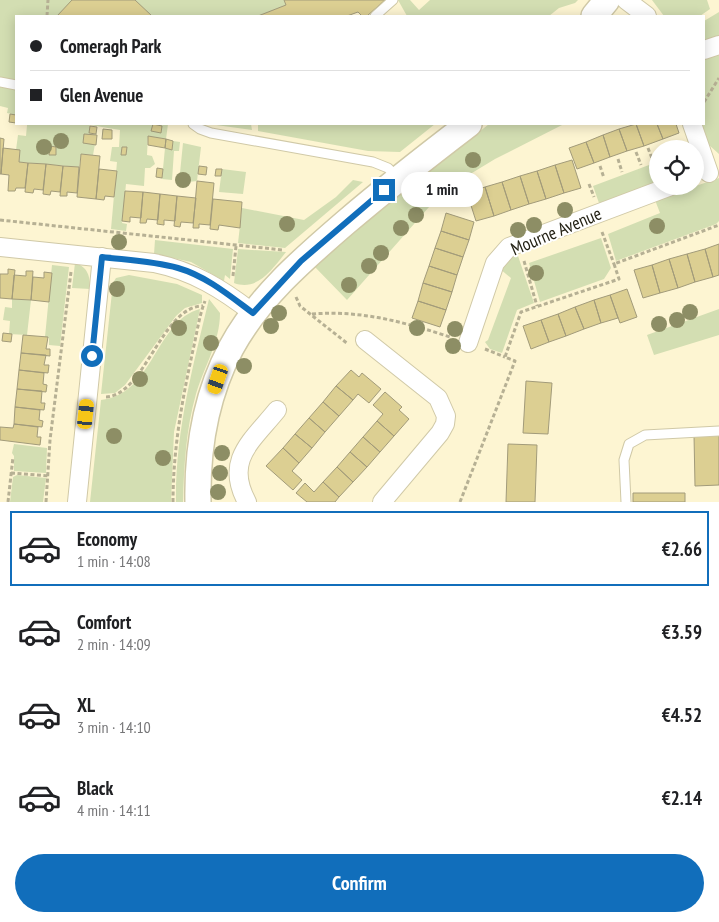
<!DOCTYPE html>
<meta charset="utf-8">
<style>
:root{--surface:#fff;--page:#f2f2f2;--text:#202124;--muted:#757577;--line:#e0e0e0;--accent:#116ebb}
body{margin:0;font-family:"PT Sans Narrow",sans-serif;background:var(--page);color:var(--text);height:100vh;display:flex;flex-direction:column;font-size:19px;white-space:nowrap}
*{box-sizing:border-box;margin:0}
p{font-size:16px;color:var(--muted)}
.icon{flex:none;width:28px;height:28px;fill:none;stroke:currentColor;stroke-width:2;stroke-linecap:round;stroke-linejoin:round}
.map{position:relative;height:502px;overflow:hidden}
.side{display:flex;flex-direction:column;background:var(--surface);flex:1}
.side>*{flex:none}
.banner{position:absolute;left:15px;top:15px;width:690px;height:110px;border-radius:0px;box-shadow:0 2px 12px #0003;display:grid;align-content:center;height:110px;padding:0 15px;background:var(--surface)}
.controls{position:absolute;left:649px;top:140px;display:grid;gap:10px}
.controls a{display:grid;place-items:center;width:55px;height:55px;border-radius:50%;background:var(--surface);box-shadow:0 2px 12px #0003;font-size:25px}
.end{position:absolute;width:22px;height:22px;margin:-11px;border:6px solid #116ebb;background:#fff;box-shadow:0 0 0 2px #fff}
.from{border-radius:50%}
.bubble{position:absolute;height:35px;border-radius:18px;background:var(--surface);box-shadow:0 2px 12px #0003;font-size:16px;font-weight:800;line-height:35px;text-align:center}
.car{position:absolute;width:15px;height:30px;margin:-15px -8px;border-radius:6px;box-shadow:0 0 4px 1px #0007;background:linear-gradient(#f5c518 24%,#345 0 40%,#f5c518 0 76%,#345 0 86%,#f5c518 0)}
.banner b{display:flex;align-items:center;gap:18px;height:48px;font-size:19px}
.banner b+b{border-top:1px solid var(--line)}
.banner i{width:12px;height:12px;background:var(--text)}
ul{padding:9px 0 0;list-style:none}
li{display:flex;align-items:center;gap:15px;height:75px;margin:0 10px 8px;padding:0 5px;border:2px solid transparent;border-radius:0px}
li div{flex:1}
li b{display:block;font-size:19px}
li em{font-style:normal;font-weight:800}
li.current{border-color:var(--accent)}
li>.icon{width:45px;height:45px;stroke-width:1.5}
.primary-button{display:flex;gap:10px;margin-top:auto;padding:10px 15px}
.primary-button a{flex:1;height:58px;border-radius:30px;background:var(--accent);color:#fff;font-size:20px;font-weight:800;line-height:58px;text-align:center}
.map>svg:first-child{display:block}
.green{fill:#d3deb2}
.building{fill:#dccf92;stroke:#a29b7a}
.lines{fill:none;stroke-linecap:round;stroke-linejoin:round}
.lane-casing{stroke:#d0c9a7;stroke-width:11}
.street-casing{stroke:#d0c9a7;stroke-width:20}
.secondary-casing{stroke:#d0c9a7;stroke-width:28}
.path{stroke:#b6b094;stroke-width:3;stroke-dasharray:4 2.5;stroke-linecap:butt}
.lane{stroke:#fff;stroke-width:9}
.street{stroke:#fff;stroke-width:18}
.secondary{stroke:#fff;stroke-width:25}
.tree{fill:#8d8e65}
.route{stroke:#116ebb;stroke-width:6}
.labels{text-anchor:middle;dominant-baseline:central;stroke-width:4;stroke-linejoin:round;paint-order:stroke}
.street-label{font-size:18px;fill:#242215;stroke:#fff}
</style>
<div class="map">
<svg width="719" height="502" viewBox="0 0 719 502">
<rect width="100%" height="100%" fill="#fdf5d2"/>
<path class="green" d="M0 0H284L286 5 258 16H16V115L7 113 8 108 0 106Z
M398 0H410L419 10 430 0H578L575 3 559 8 549 16H407Z
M652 0H707L710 9 700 16H664Z
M719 12V38L704 44V21Z
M718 53 719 56V154L709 145 700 124H704V59Z
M19 124H168L166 139 148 136 147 155 152 156 155 164 150 168H145L144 186 126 184 122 223 127 224 126 231 111 229 117 162 110 161 112 147H119L120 130 90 125 89 135 84 134 95 144 93 155 81 154 79 167 19 162 20 150H16L18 135 26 136 27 125Z
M209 124H251L252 130Z
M258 124H435L400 152 368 151 258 131Z
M489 124H564L495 159 444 190 347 300 313 265Z
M173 141 180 142 179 151H174L172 180 162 179 165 148 172 150Z
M183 143 201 147 197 181 179 183Z
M657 162V182L599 203 593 186Z
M222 169 246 172 243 194 219 192Z
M719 178V221L716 224 616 261 608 234 660 213 655 200Z
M353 180 363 182 285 248 238 243 242 208 304 220 336 197Z
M601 238 611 268 604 279 540 302 529 263Z
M155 240 233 249 230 279 225 275 224 281 191 262 154 254Z
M238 249 286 252C273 268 258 292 234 283Z
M517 253 534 303 517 310 502 353 490 349 485 342 488 340 511 278 500 269 512 255Z
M75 263C88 267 90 276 90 289L72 288Z
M52 265 69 267 60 346 49 345V338L45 337Z
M129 275 177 284 202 295V303L185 308 176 316 125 385 115 393 101 394 113 283 116 278Z
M12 299 31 300 27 335 9 334 10 321 3 320 5 307 12 308Z
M209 299 220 313C220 342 204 367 196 394 186 429 184 466 183 502H176C175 433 193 366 209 299Z
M200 309 174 432 171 502H90L101 400C153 395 156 320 200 309Z
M719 309V335L654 355 647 335Z
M14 444 47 448 46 473 14 471V456L12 453Z
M17 475 46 478 43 502H10L13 477Z"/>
<path class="building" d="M72 0H135L152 16H57Z
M284 0H385L367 16H362L358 12 347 16H258L286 5Z
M10 114 16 115V123L9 122Z
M153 124 162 126 161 133 151 131Z
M636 124H657L663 139 644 146Z
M636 124 644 146 627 151 619 129Z
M657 124H676L679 133 663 139Z
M90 126 97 127 96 134 89 133Z
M103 129 112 130V139H102Z
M619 129 627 151 610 157 603 135Z
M84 134 97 135 96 145 83 143Z
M603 135 610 157 594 163 586 142Z
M148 136 166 139 165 148 148 145Z
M0 138 4 139 1 174H0Z
M166 139 173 141 172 150 165 148Z
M586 142 594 163 577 169 569 148Z
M50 146 56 147V155H49Z
M122 147H127L126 155H121Z
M3 148 20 150 19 162 28 163 25 188H16L15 191H8L9 175 1 174Z
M81 154 100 156 96 199 77 197Z
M572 160 581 188 564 193 555 165Z
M28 163 46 164 43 190 34 189 33 193 25 192Z
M46 164 63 166 60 192 51 191 50 195 43 194Z
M555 165 564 193 546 199 537 171Z
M63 166 79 167 77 193 67 192V196H60Z
M199 166 207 167 206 175 198 174Z
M157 168 163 169 162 178 156 177Z
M99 169 117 171 114 197 105 196 104 200 96 199Z
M216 169H222L221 176H215Z
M537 171 546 199 529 204 520 176Z
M520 176 529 204 511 210 502 182Z
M197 181 214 183 210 225 199 224V228H193Z
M502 182 511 210 494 216 485 187Z
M485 187 494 216 476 221 467 193Z
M125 191 143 192 141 218 130 217V222L122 221Z
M143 192 160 194 158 220 147 219 146 223H140Z
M160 194 177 196 175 221 164 220V225L157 224Z
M177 196 196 198 193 223 181 222 180 227 174 226Z
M213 199 242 202 240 228 219 225 218 230 210 229Z
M446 213 474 222 469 240 441 231Z
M441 231 469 240 463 257 435 248Z
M719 244V275L713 277 705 249Z
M435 248 463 257 457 275 429 266Z
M705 249 713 277 695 282 687 254Z
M687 254 695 282 678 288 669 259Z
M669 259 678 288 660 293 652 265Z
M652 265 660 293 643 298 634 270Z
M429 266 457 275 452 292 423 283Z
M8 269 15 270 12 299 0 298V274H8Z
M26 271H33L31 300 12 299 14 275 26 276Z
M44 272 52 273 49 302 31 300 33 277 44 278Z
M423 283 452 292 446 310 418 301Z
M627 289 637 317 620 323 610 295Z
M610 295 618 318 601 323 594 300Z
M594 300 601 323 584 329 575 307Z
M418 301 446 310 440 327 412 318Z
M575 307 584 329 566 336 558 314Z
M558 314 566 336 549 342 541 320Z
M541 320 549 342 531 349 523 326Z
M3 333 12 334 11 342 2 341Z
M23 335 48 337 46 349H50V356L21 353Z
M21 353 46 355 44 365H49L48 373 19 370Z
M19 370 44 373 43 384 47 385 46 392 17 389Z
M351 370 359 377 362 373 381 389 369 403 358 394 353 400 336 386Z
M526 381 552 383 548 434 523 433Z
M336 386 353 400 339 416 323 402Z
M17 389 42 391 41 403H45L44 410 15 407Z
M385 392 402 407 399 410 409 419 394 436 377 421 383 414 373 405Z
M323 402 339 416 325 432 309 418Z
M15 407 40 410 39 420 43 421 42 427 14 424Z
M309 418 325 432 312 448 295 434Z
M377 421 394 436 380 452 363 437Z
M14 424 38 427 37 437H41L40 445 0 440V427L13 428Z
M295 434 312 448 299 463 283 448Z
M694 435H719V485L695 486Z
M363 437 380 452 367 467 350 452Z
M508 444 537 445 535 502H506Z
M283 448 299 463 292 471 302 480 293 490 266 466Z
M350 452 367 467 353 482 337 467Z
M337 467 353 482 339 497 323 482Z
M323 482 339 497 335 502H307L296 493 305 483 314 492Z
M633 493H685V502H633Z"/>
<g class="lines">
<defs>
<path id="lane" d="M375 16 393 0
M0 82 16 85
M193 124 200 129 211 133 373 162 388 168 398 178
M626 502 624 460 629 444 645 435 719 431"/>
<path id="street" d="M626 0 647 16
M704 50 719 45
M692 124 709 173
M0 247 154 263C193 271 222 289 253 313
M365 340 438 398 446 416 445 424 440 433 382 502
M468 343 495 263 509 247 671 186
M77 502 102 257
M247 502C224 460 252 441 277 410"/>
<path id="secondary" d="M594 16 607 0
M198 502C197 450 206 395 231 348 258 298 302 260 345 223 385 189 427 156 469 124"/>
</defs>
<use href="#lane" class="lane-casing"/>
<use href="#street" class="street-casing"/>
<use href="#secondary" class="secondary-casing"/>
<path class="path" d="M47 16 48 0
M704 102 719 78
M668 143 670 149
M648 148 653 161
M636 152 641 165
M618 159 622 172
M600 166 604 178
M589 184 594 197
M0 220 283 250
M602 232 614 264
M524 261 537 306
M233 276 236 246
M296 297 300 306 348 344
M312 314C361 310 404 322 450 337
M485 349 505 357
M106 397C145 395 162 306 203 306
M11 473 49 476
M8 502 13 457
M46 502 50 440 71 272
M173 502C173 450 182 400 193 350 197 333 199 316 205 301
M460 502 515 361 505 357 521 312 619 279 614 264 719 225"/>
<use href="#lane" class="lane"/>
<use href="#street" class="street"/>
<use href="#secondary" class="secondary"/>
</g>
<g class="tree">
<circle cx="61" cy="141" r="8"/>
<circle cx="44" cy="147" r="8"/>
<circle cx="473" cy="160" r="8"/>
<circle cx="183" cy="180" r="8"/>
<circle cx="446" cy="180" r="8"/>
<circle cx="430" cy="199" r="8"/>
<circle cx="565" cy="210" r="8"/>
<circle cx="416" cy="215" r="8"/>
<circle cx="287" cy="224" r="8"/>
<circle cx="534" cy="225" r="8"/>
<circle cx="657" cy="226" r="8"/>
<circle cx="401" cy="228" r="8"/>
<circle cx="518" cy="230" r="8"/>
<circle cx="119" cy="242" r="8"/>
<circle cx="381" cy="253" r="8"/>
<circle cx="369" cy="266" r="8"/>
<circle cx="536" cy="273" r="8"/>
<circle cx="349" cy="285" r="8"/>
<circle cx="117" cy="289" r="8"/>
<circle cx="690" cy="312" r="8"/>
<circle cx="279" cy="313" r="8"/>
<circle cx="677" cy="320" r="8"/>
<circle cx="659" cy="324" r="8"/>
<circle cx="271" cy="326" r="8"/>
<circle cx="179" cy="328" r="8"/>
<circle cx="417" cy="328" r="8"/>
<circle cx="455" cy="329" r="8"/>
<circle cx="211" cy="343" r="8"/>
<circle cx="453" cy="346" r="8"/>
<circle cx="244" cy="366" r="8"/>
<circle cx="140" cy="379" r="8"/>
<circle cx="114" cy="436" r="8"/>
<circle cx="222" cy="453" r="8"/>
<circle cx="163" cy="458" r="8"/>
<circle cx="220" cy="473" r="8"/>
<circle cx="218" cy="492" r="8"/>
</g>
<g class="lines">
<path class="route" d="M92 356 102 257C127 260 153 261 178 268 206 276 230 296 253 313L301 261 384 190"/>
</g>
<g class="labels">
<g class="street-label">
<text transform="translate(556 231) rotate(-23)">Mourne Avenue</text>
</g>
</g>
</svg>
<div class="controls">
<a><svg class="icon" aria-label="locate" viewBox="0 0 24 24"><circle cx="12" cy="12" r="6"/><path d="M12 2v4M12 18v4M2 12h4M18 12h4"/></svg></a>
</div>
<i class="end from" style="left:92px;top:356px"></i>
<i class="end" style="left:384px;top:190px"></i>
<div class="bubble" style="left:401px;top:172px;width:82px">1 min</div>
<i class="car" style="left:218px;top:379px;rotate:199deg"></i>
<i class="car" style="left:86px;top:414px;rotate:6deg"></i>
<div class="banner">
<b><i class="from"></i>Comeragh Park</b>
<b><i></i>Glen Avenue</b>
</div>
</div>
<section class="side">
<ul>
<li class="current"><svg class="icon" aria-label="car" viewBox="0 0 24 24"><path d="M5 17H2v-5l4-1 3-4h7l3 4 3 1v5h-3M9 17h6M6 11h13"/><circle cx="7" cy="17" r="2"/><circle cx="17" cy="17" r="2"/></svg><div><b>Economy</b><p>1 min · 14:08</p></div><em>€2.66</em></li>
<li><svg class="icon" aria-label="car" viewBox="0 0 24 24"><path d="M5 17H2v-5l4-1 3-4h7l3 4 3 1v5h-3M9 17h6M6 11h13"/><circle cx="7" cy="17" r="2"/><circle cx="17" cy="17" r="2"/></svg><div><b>Comfort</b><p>2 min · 14:09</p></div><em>€3.59</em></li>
<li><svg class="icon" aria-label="car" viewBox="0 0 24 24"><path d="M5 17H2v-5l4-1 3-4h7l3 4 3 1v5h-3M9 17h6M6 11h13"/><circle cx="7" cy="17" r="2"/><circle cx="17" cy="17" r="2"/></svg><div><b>XL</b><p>3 min · 14:10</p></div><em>€4.52</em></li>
<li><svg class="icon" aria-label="car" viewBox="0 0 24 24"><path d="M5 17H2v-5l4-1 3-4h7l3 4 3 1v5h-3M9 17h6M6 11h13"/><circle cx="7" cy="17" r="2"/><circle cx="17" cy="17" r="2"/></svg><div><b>Black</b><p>4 min · 14:11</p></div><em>€2.14</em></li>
</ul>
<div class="primary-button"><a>Confirm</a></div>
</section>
